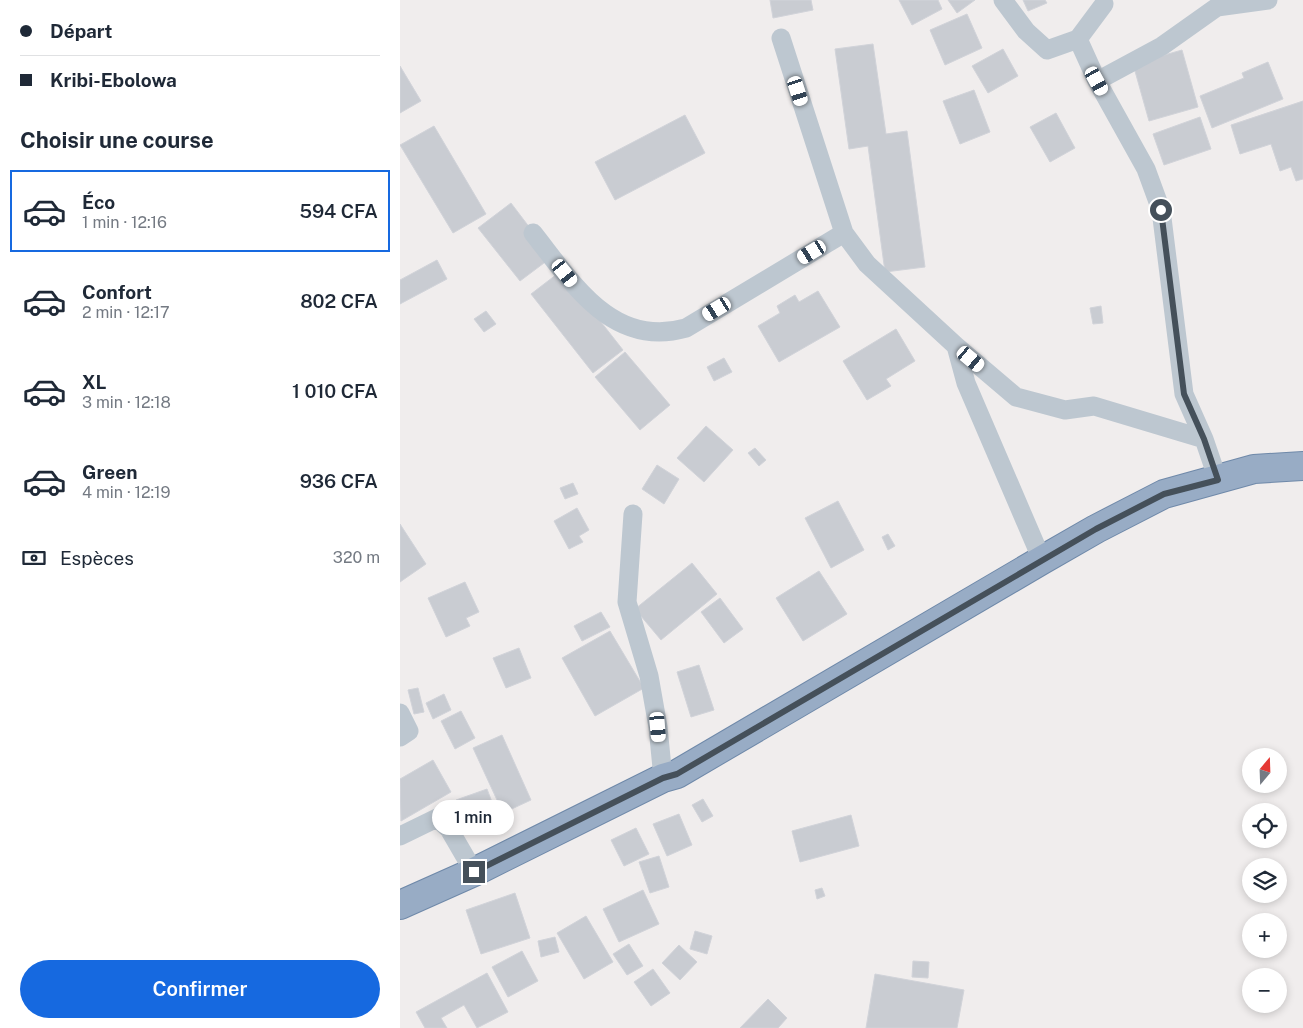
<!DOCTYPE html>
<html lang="fr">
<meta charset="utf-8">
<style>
:root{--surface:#fff;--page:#f2f2f3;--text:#1f2937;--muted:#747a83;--line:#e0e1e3;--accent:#1669e0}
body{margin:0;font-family:"Public Sans",sans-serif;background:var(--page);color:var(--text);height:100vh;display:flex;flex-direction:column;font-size:19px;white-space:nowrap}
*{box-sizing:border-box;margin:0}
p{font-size:16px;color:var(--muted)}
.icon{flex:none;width:28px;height:28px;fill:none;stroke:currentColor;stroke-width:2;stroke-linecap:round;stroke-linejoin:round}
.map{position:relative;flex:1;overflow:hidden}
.details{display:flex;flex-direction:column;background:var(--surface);width:400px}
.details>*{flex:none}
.banner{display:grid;align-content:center;height:110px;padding:0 20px;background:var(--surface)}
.needle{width:32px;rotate:19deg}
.controls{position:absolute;left:842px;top:748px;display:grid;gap:10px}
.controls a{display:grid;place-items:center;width:45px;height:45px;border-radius:50%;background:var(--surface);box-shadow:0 2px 8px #0003;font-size:25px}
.end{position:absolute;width:22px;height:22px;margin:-11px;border:6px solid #45505a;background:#fff;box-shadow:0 0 0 2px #fff}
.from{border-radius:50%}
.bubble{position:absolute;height:35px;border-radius:18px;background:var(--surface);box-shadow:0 2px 8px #0003;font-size:16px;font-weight:600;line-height:35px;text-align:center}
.car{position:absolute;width:15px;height:30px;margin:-15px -8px;border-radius:6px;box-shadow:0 0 4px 1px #0007;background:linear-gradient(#fff 24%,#345 0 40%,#fff 0 76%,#345 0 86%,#fff 0)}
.banner b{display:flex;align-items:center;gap:18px;height:48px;font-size:19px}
.banner b+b{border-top:1px solid var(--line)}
.banner i{width:12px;height:12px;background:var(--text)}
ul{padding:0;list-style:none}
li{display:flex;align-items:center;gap:15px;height:82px;margin:0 10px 8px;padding:0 10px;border:2px solid transparent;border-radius:0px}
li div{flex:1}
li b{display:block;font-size:19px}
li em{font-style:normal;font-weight:600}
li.selected{border-color:var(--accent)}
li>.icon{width:45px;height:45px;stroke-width:1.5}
h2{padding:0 20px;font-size:22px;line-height:60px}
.pay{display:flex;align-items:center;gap:12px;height:55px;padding:0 20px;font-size:19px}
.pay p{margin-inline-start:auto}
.cta{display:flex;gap:10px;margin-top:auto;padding:10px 20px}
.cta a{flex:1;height:58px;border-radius:30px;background:var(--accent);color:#fff;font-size:20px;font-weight:600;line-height:58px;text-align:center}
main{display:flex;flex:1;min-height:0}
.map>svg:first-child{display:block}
.building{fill:#c9ccd2;stroke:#d1d3d9}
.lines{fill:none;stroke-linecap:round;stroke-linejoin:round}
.trunk-casing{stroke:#6f89a9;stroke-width:30}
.minor{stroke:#bdc7d0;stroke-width:19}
.trunk{stroke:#98acc5;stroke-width:28}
.route{stroke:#45505a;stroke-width:6}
</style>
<main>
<section class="details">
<div class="banner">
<b><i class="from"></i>Départ</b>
<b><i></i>Kribi-Ebolowa</b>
</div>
<h2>Choisir une course</h2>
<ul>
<li class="selected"><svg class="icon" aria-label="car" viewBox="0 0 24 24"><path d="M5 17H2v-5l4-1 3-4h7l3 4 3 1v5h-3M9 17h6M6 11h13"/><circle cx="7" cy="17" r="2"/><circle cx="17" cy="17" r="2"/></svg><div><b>Éco</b><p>1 min · 12:16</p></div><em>594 CFA</em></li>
<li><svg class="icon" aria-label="car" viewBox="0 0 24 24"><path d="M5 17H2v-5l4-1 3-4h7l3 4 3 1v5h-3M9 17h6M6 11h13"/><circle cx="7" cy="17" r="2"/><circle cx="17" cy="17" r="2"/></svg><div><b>Confort</b><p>2 min · 12:17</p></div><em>802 CFA</em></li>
<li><svg class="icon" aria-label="car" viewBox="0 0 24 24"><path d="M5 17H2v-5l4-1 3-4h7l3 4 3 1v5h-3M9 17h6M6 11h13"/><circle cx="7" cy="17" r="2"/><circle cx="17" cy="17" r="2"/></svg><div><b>XL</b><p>3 min · 12:18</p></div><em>1 010 CFA</em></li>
<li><svg class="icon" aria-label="car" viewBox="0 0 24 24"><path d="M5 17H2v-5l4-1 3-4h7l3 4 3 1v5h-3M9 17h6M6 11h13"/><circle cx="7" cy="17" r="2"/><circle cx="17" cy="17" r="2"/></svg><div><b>Green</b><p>4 min · 12:19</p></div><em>936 CFA</em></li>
</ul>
<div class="pay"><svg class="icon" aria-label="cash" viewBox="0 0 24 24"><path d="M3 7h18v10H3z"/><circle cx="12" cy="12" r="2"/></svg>Espèces<p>320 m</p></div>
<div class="cta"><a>Confirmer</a></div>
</section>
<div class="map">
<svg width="903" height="1028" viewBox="0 0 903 1028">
<rect width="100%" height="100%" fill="#f0eded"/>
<path class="building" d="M370 0H411L413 10 373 18Z
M499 0H538L542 9 512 25Z
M548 0H575L557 13Z
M623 0H645L647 3 628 11Z
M567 14 582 48 545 65 530 30Z
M473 44 486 134 507 131 525 267 485 272 468 146 449 149 435 49Z
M603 49 618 76 588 93 572 66Z
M782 50 798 107 749 121 733 64Z
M868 62 883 99 812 128 800 96 844 78 842 73Z
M0 66 21 101 0 113Z
M574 90 590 132 560 144 543 101Z
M903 101V179L896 181 891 167 880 171 871 144 840 154 831 125Z
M656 113 675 148 650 162 630 127Z
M285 115 305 153 215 200 195 162Z
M800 117 811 149 764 165 753 134Z
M34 126 86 214 53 233 0 145Z
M111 203 152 257 120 281 78 228Z
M37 260 47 279 0 304V280Z
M161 271 223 350 193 373 131 294Z
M418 291 440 327 379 362 358 326 380 313 377 306 395 295 399 302Z
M701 306 703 323 693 324 690 308Z
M86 311 96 324 84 332 74 319Z
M496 329 515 361 486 379 491 386 467 400 443 361Z
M225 352 270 405 240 430 195 377Z
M324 358 332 372 314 381 307 367Z
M306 426 333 450 304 482 277 458Z
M355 448 366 460 359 466 348 453Z
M257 465 279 479 264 504 242 489Z
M173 483 178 494 165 499 160 488Z
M438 501 464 550 431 568 405 518Z
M177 508 189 530 179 536 183 542 169 549 154 521Z
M0 524 26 564 0 582Z
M488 534 495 546 488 550 482 537Z
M292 563 317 594 261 640 235 609Z
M419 571 447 614 403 641 376 598Z
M65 582 79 612 66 618 70 626 46 637 28 598Z
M320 598 343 629 324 643 301 612Z
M201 612 210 627 182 641 174 626Z
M210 631 244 688 195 716 162 658Z
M119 648 131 678 106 688 93 658Z
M299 665 314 710 291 717 277 672Z
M18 688 24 712 14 714 8 690Z
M44 694 51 710 33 719 26 703Z
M61 711 75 738 55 749 41 721Z
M102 735 131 800 103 813 73 748Z
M33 760 51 792 1 821 0 779Z
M87 789 95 810 64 822 56 800Z
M303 799 313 816 302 822 292 805Z
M279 814 292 845 267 856 253 824Z
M451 815 459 846 400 862 392 831Z
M236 828 249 854 224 866 211 840Z
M259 856 269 887 250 893 239 862Z
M422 888 425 896 417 899 415 890Z
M243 890 259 924 219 942 203 909Z
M115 893 130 938 81 954 66 910Z
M186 916 213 962 184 979 157 933Z
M295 931 312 936 307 954 290 949Z
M155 937 159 952 141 957 138 941Z
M229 944 243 966 227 975 213 954Z
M279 945 297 962 280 980 262 963Z
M122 951 138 981 108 997 92 967Z
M513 961 529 962 528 978 512 977Z
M253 969 270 993 251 1006 234 982Z
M87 973 108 1012 77 1028 64 1005 41 1018 47 1028H25L16 1012Z
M475 974 564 990 557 1028H466Z
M368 999 387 1018 378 1028H340Z"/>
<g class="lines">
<defs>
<path id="trunk" d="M0 905 74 872 263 778 277 774 642 560 696 529 764 494 854 469 903 466"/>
</defs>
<use href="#trunk" class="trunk-casing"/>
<path class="minor" d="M603 0 626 31 647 50 678 39
M704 4 678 39 697 81 746 169 761 210 784 394 804 439 818 480
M381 38 444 233 467 264 556 346 566 383 642 560
M697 81 762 46 817 7 868 0
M133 233C172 282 212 349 286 328L444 233
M556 346 616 397 665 410 694 406 804 439
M233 514 227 602 249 676 258 727 263 778
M0 713 9 731 0 737
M0 836 37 818 49 829 74 872"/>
<use href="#trunk" class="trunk"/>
</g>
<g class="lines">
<path class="route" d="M74 872 263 778 277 774 696 529 764 494 818 480 804 439 784 394 761 210"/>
</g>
</svg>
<div class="controls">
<a><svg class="needle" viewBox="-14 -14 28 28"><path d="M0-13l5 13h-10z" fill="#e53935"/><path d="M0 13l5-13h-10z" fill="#747a83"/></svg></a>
<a><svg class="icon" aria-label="locate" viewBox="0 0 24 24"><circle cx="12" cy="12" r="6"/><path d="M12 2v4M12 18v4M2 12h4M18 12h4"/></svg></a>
<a><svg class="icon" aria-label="layers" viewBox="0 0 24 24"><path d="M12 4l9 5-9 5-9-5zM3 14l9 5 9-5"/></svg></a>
<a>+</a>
<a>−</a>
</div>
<i class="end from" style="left:761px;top:210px"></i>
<i class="end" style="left:74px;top:872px"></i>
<div class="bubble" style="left:32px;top:800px;width:82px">1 min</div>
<i class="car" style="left:697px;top:81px;rotate:151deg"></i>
<i class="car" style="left:398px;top:91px;rotate:162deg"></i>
<i class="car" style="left:412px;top:252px;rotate:239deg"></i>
<i class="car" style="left:165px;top:273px;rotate:141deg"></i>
<i class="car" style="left:317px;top:309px;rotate:239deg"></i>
<i class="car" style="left:571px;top:359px;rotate:130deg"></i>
<i class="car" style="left:258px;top:727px;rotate:175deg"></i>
</div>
</main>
